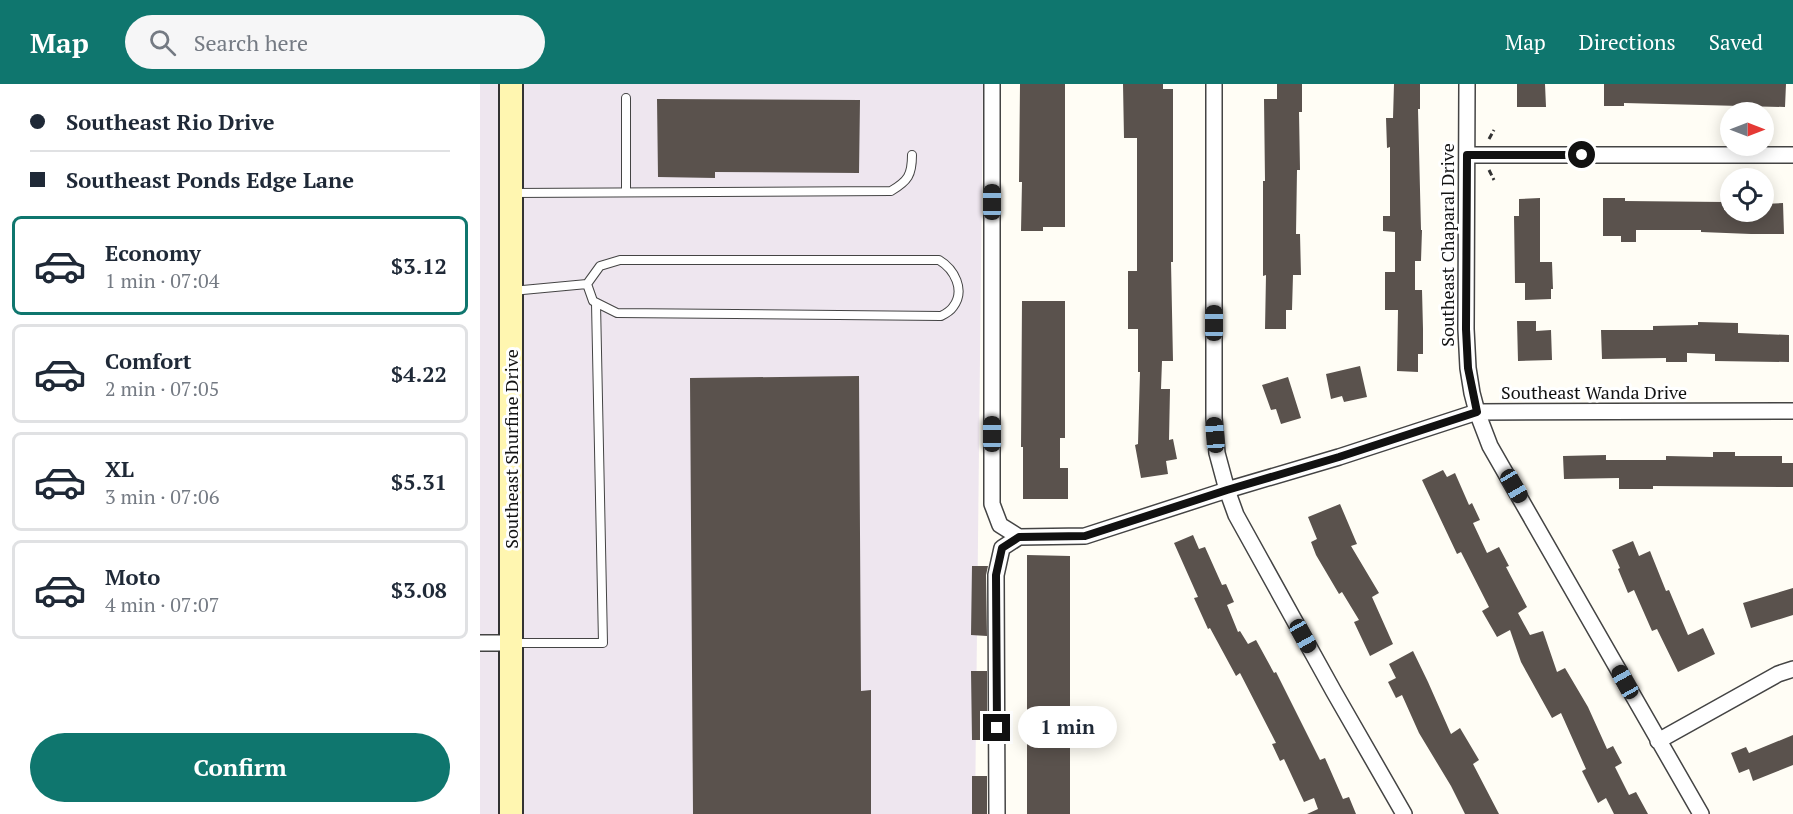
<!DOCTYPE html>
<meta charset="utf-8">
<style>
:root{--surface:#fff;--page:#f6f6f7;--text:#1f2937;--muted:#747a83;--line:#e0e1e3;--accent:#0f766e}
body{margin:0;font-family:"PT Serif",serif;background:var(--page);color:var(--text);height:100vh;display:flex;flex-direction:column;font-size:22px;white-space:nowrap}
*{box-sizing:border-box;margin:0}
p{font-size:20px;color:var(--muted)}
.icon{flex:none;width:33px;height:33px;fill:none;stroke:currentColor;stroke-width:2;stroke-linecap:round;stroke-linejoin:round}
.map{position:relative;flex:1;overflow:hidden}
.details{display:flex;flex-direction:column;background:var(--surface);width:480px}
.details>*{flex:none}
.guide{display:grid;align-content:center;height:132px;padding:0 30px;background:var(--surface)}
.needle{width:39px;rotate:90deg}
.fabs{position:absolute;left:1240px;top:18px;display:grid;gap:12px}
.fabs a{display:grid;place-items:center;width:54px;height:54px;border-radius:50%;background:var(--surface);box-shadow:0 3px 15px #0003;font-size:30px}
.end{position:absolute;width:27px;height:27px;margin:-14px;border:8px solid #111;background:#fff;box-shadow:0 0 0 3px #fff}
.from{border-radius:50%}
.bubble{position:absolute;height:42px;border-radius:21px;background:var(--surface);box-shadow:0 3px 15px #0003;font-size:20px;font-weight:800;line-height:42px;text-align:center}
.car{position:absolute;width:18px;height:36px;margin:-18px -9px;border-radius:8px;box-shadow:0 0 4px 2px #0007;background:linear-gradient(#222 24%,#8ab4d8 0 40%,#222 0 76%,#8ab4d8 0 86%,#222 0)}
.guide b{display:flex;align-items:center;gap:21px;height:57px;font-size:22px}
.guide b+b{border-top:2px solid var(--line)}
.guide i{width:15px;height:15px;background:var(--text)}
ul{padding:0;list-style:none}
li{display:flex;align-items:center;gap:18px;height:99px;margin:0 12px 9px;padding:0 18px;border:3px solid var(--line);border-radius:9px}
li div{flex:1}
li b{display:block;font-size:22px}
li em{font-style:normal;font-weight:800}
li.active{border-color:var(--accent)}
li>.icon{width:54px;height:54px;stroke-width:1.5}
.primary-button{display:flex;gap:12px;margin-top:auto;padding:12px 30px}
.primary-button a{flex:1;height:69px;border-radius:36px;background:var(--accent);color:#fff;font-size:24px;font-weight:800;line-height:69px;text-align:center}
header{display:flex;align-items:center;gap:36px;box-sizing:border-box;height:84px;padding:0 30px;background:var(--accent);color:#fff}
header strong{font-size:28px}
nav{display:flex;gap:33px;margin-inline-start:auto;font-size:21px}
.search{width:420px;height:54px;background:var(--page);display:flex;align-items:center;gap:15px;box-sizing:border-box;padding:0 21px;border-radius:33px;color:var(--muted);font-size:22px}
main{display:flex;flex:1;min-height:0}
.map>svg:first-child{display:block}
.industrial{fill:#eee6ef}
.building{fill:#5a524d}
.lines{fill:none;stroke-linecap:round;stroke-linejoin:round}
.lane-casing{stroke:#444;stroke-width:10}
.street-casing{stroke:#444;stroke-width:18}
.secondary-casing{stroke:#333;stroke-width:26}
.path{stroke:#333;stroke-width:3;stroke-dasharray:6 3;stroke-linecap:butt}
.lane{stroke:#fff;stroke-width:8}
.street{stroke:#fff;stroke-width:15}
.secondary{stroke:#fff6b0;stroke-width:22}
.route{stroke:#111;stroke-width:8}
.labels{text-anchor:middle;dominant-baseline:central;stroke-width:6;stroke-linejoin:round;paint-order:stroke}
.street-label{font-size:18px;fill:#111;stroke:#fff}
</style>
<header>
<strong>Map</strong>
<div class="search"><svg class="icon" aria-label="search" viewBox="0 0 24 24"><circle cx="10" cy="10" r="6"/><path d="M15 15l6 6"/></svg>Search here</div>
<nav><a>Map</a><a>Directions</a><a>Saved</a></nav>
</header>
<main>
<section class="details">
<div class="guide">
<b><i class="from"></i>Southeast Rio Drive</b>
<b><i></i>Southeast Ponds Edge Lane</b>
</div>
<ul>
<li class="active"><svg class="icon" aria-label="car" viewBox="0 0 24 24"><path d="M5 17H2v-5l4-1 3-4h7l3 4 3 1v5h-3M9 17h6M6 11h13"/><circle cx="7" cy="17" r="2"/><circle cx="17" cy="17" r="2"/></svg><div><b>Economy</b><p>1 min · 07:04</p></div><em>$3.12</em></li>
<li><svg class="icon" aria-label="car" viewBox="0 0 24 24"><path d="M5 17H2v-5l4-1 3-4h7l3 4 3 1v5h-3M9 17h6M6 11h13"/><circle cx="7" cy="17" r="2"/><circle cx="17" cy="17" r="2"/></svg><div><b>Comfort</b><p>2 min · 07:05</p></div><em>$4.22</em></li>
<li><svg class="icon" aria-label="car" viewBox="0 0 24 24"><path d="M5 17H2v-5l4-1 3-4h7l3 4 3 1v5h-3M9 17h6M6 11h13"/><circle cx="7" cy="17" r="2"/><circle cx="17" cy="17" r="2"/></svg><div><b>XL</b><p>3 min · 07:06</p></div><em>$5.31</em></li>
<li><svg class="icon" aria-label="car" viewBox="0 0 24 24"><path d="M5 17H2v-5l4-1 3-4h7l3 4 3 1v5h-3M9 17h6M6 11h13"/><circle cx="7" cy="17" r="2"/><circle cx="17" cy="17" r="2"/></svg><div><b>Moto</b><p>4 min · 07:07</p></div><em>$3.08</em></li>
</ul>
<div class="primary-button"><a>Confirm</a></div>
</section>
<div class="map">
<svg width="1313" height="730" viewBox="0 0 1313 730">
<rect width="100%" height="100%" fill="#fffdf5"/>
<path class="industrial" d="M0 0H503L495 730H0Z"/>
<path class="building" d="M540 0H585V143H563V147H541L542 98H539Z
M643 0H683V5H693V178H691L693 277H682L681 305H690L689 356 693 355 697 375 686 377 688 390 661 394 655 361 658 360 660 288H658V245H648V187H657V54H644Z
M797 0H822V28H819L820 86H817L816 150H820L821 191H813L812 226H806V245H785L786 191 783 192V97H785L784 15H797Z
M914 0H940V25H938L941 146H942L941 177H935V206H942L943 245V270H938V288L917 287 918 226H905V188H915V148L903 147V132H910V63L907 64 906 34H913Z
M1037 0H1065L1066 23H1037Z
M1124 0H1306L1305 23 1144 19V22H1124Z
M177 15 380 16 379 89 235 88V94L178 93Z
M1060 114V178H1072L1073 205H1071V215L1045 216V199H1035L1034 132H1039V115Z
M1123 114H1145V117L1244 118V126H1251V128H1284V120L1303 119 1304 150H1271L1221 148V146H1156V158H1141V152H1123Z
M542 217H585V354H580V384H588V415H543V363H541Z
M1037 237H1056V247L1071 246 1072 276 1038 277Z
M1218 238 1258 239V249L1309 251V278L1235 277V270L1207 269V278H1186V274L1122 275 1121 246H1173V242L1218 241Z
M880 282 887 313 864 318 862 312 851 315 846 290Z
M379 292 381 607 391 606V730H213L210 294Z
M808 293 821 334 801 340 796 325 791 326 782 301Z
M1233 368H1255V372H1302V379H1313V403L1173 402V405H1139V394L1084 395 1083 372 1126 371V376H1186V372L1233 373Z
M963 386 967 393 975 389 989 421 992 419 1000 436 993 439 1007 469 1019 463 1029 482 1026 483 1047 523 1038 529 1050 551 1063 547 1077 588 1085 584 1108 623 1127 665 1133 662 1142 679 1135 683 1149 711 1156 708 1168 730H1134L1126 714 1118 719 1102 687 1106 685 1081 629 1072 634 1041 578 1030 546 1017 553 1002 527 1009 523 981 468 977 470 942 396Z
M860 420 877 460 871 462 899 509 892 513 913 560 890 572 874 538 879 536 862 508 859 510 836 471 831 458 837 455 828 433Z
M713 451 719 465 725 463 742 501 746 500 754 518 747 521 758 548 760 547 768 560 776 556 794 589 796 588 840 676 845 674 863 715 869 713 876 730H827L838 725 834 714 824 718 804 675 800 677 792 660 796 659 760 589 756 592 730 544 728 545 714 514 718 513 694 459Z
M1153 457 1159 472 1170 467 1186 507 1189 506 1208 551 1223 544 1235 570 1198 588 1177 545 1172 547 1154 506 1148 509 1138 485 1140 484 1132 466Z
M547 471 590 472V730H547Z
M492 482H508L506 491 507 552 491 551Z
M1313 504V531L1271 544 1263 519Z
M933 567 948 598 971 650 980 644 999 676 993 680 1019 730H985L971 702 939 649 922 611 916 614 908 598 916 594 909 580Z
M491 587H507V656H492Z
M1313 651V681L1273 697 1269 685 1259 689 1251 669 1266 663 1269 669Z
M492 692H507V730H492Z"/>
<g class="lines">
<defs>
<path id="lane" d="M146 14V108
M32 109 411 107C428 97 432 91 432 71
M32 207 107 200 120 182 140 176H459C474 185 486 206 473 223 471 226 465 230 461 232L137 229 113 217 107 200
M33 559H123L116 219"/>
<path id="street" d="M512 0V420L520 441 539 453 605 452 747 406 859 373 997 328 1313 327
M734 0V334L737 369 747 406 756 431 854 608 924 730
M987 0 986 245 988 284 992 309 997 328 1010 362 1221 730
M987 71H1313
M0 559H32
M1178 657 1298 590 1313 585
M517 730 516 491 522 464 539 453"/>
<path id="secondary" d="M31 0V730"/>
</defs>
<use href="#lane" class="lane-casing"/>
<use href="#street" class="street-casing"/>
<use href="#secondary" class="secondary-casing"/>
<path class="path" d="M1009 55 1014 46
M1009 86 1014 96"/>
<use href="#lane" class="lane"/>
<use href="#street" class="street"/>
<use href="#secondary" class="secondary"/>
</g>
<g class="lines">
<path class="route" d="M517 644 516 491 522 464 539 453 605 452 747 406 859 373 997 328 988 284 986 245 987 71H1102"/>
</g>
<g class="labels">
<g class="street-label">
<text transform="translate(967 161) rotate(-90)">Southeast Chaparal Drive</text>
<text x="1114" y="308">Southeast Wanda Drive</text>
<text transform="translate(31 365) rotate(-90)">Southeast Shurfine Drive</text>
</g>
</g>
</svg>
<div class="fabs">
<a><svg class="needle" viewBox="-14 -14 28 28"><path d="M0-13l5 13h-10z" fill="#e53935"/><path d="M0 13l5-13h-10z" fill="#747a83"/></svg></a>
<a><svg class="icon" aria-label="locate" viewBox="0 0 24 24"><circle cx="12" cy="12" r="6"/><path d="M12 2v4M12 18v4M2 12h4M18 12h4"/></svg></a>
</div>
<i class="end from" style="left:1102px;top:71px"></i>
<i class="end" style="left:517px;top:644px"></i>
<div class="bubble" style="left:538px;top:622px;width:99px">1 min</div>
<i class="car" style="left:512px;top:118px;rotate:0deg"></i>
<i class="car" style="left:734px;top:239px;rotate:0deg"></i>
<i class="car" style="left:512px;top:350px;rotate:0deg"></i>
<i class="car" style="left:735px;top:351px;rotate:356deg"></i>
<i class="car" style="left:1034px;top:402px;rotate:150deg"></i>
<i class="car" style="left:823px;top:552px;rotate:151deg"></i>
<i class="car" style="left:1145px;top:598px;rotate:331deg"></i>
</div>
</main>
